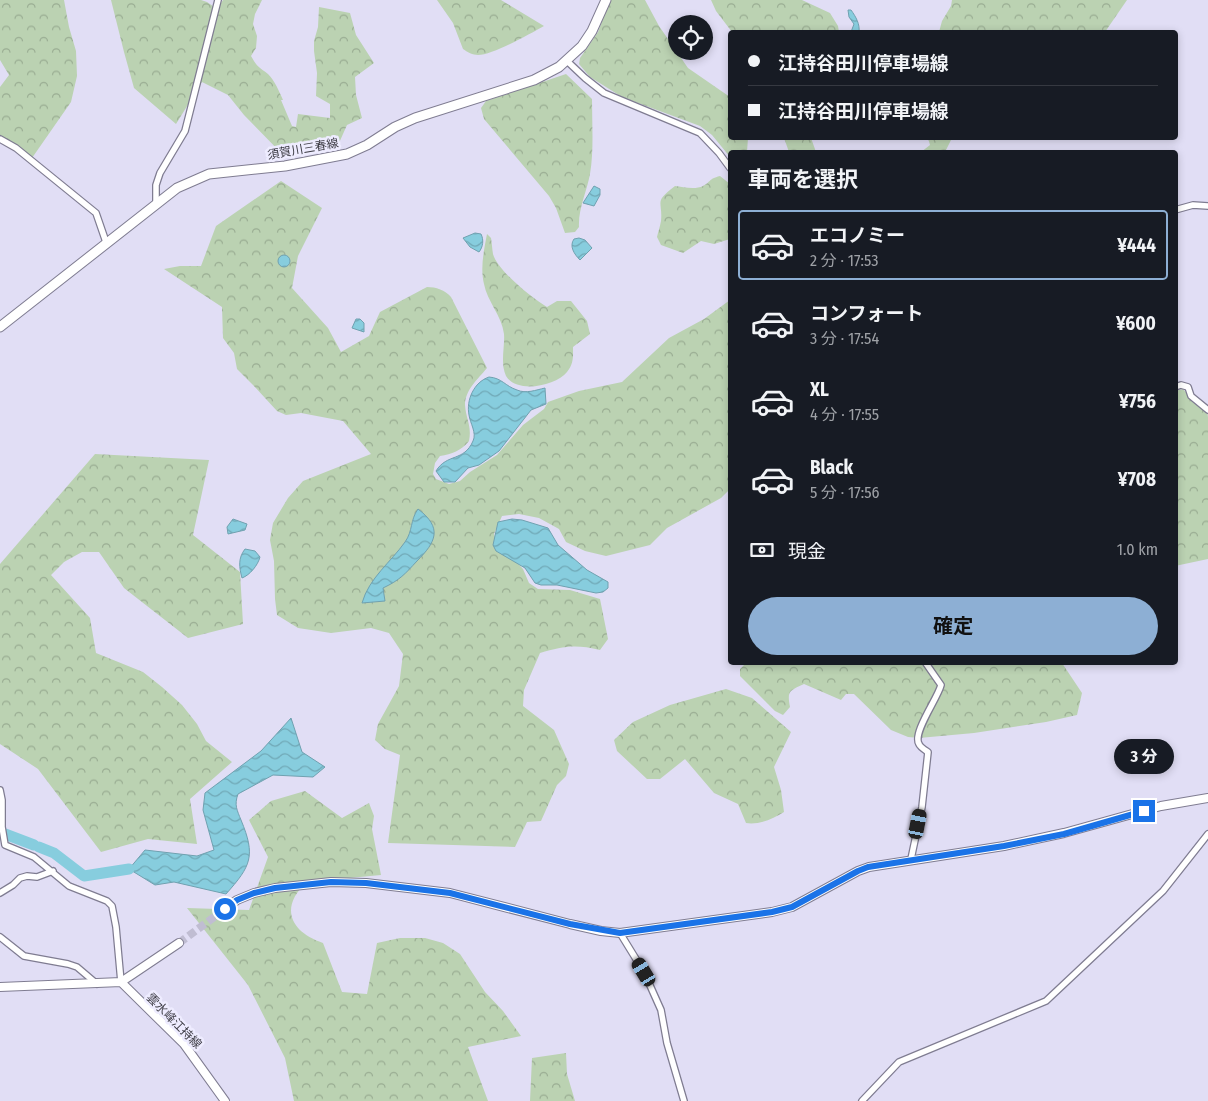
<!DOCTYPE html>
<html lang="ja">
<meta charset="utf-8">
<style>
:root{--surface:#171b24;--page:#20242c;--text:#f1f3f6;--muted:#9ea1a6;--line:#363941;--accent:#8dafd4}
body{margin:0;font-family:"Fira Sans Condensed","Noto Sans JP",sans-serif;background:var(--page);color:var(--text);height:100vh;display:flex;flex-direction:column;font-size:19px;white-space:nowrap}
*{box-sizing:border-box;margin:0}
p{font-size:16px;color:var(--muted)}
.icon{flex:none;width:28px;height:28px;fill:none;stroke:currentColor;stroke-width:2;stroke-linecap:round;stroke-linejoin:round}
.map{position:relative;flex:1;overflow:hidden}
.details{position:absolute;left:728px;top:150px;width:450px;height:515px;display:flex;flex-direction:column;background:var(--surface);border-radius:5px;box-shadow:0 2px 8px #0003}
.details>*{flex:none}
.top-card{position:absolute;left:728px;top:30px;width:450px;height:110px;border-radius:5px;box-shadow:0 2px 8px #0003;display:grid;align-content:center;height:110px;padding:0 20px;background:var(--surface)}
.buttons{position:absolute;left:668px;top:15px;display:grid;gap:10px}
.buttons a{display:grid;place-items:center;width:45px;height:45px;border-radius:50%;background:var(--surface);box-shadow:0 2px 8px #0003;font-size:25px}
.end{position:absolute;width:22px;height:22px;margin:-11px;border:6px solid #1a73e8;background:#fff;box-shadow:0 0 0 2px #fff}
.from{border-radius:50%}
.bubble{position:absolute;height:35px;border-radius:18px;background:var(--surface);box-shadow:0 2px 8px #0003;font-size:16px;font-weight:700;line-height:35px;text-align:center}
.car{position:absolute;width:15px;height:30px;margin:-15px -8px;border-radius:6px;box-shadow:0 0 4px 1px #0007;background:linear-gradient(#222 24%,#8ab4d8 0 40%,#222 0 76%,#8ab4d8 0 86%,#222 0)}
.top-card b{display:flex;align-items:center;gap:18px;height:48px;font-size:19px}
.top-card b+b{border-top:1px solid var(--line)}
.top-card i{width:12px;height:12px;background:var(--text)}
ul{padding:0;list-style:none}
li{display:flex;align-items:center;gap:15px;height:70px;margin:0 10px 8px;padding:0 10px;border:2px solid transparent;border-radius:5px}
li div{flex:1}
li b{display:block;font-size:19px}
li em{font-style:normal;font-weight:700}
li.on{border-color:var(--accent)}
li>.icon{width:45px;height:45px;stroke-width:1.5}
h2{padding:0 20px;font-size:22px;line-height:60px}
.pay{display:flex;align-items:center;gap:12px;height:55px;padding:0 20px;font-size:19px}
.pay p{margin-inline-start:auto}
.button{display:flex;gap:10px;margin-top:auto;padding:10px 20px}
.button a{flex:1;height:58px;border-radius:30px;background:var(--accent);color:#111;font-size:20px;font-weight:700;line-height:58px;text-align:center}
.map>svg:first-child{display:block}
.forest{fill:url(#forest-crowns)}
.water{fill:url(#water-waves);stroke:#70a1b0}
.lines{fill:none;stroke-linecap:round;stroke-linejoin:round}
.river{stroke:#87cdde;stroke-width:11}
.secondary-tunnel{stroke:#c0bdd2;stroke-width:8;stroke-dasharray:8 4;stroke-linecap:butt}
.street-casing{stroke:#7f7c91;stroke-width:8}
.secondary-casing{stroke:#7f7c91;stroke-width:10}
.primary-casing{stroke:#7f7c91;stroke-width:11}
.street{stroke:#fff;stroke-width:5.5}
.secondary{stroke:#fff;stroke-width:8}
.primary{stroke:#fff;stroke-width:9}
.route{stroke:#1a73e8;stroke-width:6}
.labels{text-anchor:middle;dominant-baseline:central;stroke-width:5;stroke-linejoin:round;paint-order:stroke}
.street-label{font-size:12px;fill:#3c3b44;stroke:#eeecff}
</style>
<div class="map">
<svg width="1208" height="1101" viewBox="0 0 1208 1101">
<defs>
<pattern id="forest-crowns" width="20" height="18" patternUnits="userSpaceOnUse" patternTransform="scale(1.25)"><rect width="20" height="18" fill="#bbd2b2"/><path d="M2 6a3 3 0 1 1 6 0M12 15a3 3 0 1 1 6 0" fill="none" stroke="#99ac92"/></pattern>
<pattern id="water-waves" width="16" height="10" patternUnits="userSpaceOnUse" patternTransform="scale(1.25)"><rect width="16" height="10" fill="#87cdde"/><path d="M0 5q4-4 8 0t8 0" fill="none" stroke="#70a8b6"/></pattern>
</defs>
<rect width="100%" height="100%" fill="#e1def5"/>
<path class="forest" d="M0 0H64L69 27 76 51 77 76 71 102 32 158 0 141V87L9 75 0 60Z
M111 0H201L207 2 217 9 223 0H262L255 14 253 24 257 36 256 48 251 56C258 68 258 66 268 74 275 81 279 91 283 100H281L292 126 296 127 298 114 330 118V104L316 96 317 73 314 51V41L318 27 319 7 350 13 356 35 374 63 355 77 356 95 362 118 347 125 339 143 330 148 286 158 244 115 228 95 202 82 176 124 134 88 124 52Z
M437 0H501L544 26C530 34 492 55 478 55 473 55 467 52 463 49L453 23Z
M610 0H645L659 26 688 68 730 97V138H748L747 152H730V157L712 135 700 126 622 97 590 77 579 64 580 58 598 32Z
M711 0H802L830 13 838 26 839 32H732L716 11Z
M952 0H1127L1105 32H939L942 21 951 6Z
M566 74 592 99C592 124 594 150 590 174 587 191 578 209 579 227L575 232 565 233 556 208 549 196 484 119 481 108 486 101Z
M784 138H811L816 152H789Z
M928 138H952L945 152H921L930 145Z
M720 176 730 184V239L714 244 701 241 683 253 661 245 657 237C658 232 660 227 661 221 663 200 653 203 675 186 683 187 695 190 703 186 711 182 708 179 720 176Z
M281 181 322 208 298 256 292 288 328 328 341 352 369 336 380 312 427 287C436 287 445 290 451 297L487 368C478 379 465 390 465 405 466 419 472 426 469 441 461 451 452 454 440 456L435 463 433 474 436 479 449 484 460 481 470 472 497 455 523 425 544 409 548 402 579 391 622 382 669 338 704 319 730 300V489L721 498 667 528 650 545 606 556 585 551 566 542 559 529 539 518 519 514 502 516 494 534 498 547 512 557 523 569 529 583 538 589 570 590 600 599 608 639 600 650C576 644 563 646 540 653L524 690 523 706 554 730 569 764 566 776 557 785 541 821 527 822 515 847 388 843 400 755 385 749 375 740 378 724 399 686 403 654 389 633 371 628 331 633 298 628 277 615 275 599 274 561 270 540 273 523 288 498 303 481 371 454 343 421 301 413 286 415 277 411 253 385 237 369 234 353 223 338 222 307 164 269 180 266H201L216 226Z
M487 234 491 238C492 243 492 249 493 254 497 270 532 298 547 307L557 301H571L587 321 590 334 573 347C573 356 574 364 567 372 556 386 516 394 506 376 500 363 505 347 504 334 502 316 487 301 484 284 480 268 484 250 487 234Z
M1183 389 1192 399 1207 411 1208 417V559L1175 566V391Z
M95 454 209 460 193 535 240 572 243 624 188 638 124 588 99 552H82L64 562 51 575 90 618 96 653 143 672 162 687 182 705 197 724 206 741 232 762 190 799 197 844 148 839 101 852 38 769 0 744V564Z
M747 662 1062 663 1082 693 1077 715 1046 722 974 733 919 738 908 737 891 730 854 694H846L841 700 804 684C789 691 787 691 790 707L783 715 775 711 740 676V669Z
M726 689 752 698 791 732 774 767 781 790 784 812C773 819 759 825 746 823L738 804 714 793 685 759 660 779H647L617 751 614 740 633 722 670 705Z
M305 791 342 818 369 803 374 816 372 829 381 875 307 882C279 907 290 932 323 943L342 992 367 994 377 943 400 938H425L443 943 460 954 485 992 503 1011 521 1036 468 1047 488 1101H294L285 1058 248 985 187 908 249 910 268 857 249 820 271 801Z
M566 1053 567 1074 575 1101H530L532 1058Z"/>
<path class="water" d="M848 10H851C856 17 860 24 859 32H851L854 24 849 17Z
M594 186 600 189V195L594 206 583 203Z
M475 233 481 234C484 240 483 247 479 252L470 247 463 238Z
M579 238 585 240 592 248 580 260C574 254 569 246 574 239Z
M278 261a6 6 0 1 1 12 0a6 6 0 1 1-12 0Z
M356 319H360L364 323V332L352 328Z
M489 377C502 378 505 386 517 390 526 394 536 390 545 388L546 404 531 410 499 451 479 465 468 468 455 482H444L436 471C447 453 464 462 473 441 477 433 470 423 469 415 466 400 474 382 489 377Z
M418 509C443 528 436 542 417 561 405 574 400 580 383 588L385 601 362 603C369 578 391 562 405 542 413 531 410 520 418 509Z
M233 519 247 524 245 530 228 534 227 527Z
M512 519 522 520 548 528 558 545 587 570 608 582V588L603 592 596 593 557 585H541L535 583 525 568 496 551 493 545 498 522Z
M245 549 255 551 260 557C258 565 250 575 242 578 239 567 238 558 245 549Z
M291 718 302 752 325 767 313 777 273 775 238 794C234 805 237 810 241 820 256 856 251 866 226 894L174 882 155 885 129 869 145 850 197 856 214 850 203 810 205 793 261 751Z"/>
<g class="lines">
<path class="river" d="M5 834 34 845
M39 847 54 853 84 876 129 869"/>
<path class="secondary-tunnel" d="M179 943 225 909"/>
<defs>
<path id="street" d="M567 61 585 78 604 93 700 133 719 153 730 168
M0 139 16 148 96 213 106 242
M156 203V185L160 173 185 131 218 0
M1175 210 1193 205 1208 206
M1175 387 1181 385 1188 387 1191 396 1208 410
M0 790 2 800V827L5 845 34 857 69 886 107 901 112 906 116 927 121 982
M911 859 922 807 928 752C925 750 920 747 919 744 912 733 938 698 941 685L925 662
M0 893 13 885 20 878 27 876 37 877 53 871
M620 933 644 972 661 1010 667 1043 684 1101
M0 937 24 956 68 964 77 967 97 984
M862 1101 899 1062 1046 1001 1163 891 1208 834"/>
<path id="secondary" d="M225 909 237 900 254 893 275 888 331 882 366 883 450 893 570 924 601 931 620 933 772 912 792 907 858 871 869 867 1004 846 1064 833 1161 806 1208 798
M121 982 184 1044 225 1101
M0 987 121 982 179 943"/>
<path id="primary" d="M0 327 177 188 209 174 285 166 347 154 367 145 395 127 415 118 534 80 559 67 582 46 592 31 606 0"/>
</defs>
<use href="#street" class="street-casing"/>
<use href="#secondary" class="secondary-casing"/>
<use href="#primary" class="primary-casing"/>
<use href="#street" class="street"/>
<use href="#secondary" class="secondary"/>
<use href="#primary" class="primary"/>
</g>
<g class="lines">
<path class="route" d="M225 909 237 900 254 893 275 888 331 882 366 883 450 893 570 924 620 933 772 912 792 907 858 871 868 867 1004 846 1064 834 1144 811"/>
</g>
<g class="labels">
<g class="street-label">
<text transform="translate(303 149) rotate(-10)">須賀川三春線</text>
<text transform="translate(174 1021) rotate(45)">雲水峰江持線</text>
</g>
</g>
</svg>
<div class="buttons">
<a><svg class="icon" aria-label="locate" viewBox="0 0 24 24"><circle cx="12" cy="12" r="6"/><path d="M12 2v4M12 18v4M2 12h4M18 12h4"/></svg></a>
</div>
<i class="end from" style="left:225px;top:909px"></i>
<i class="end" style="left:1144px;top:811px"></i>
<div class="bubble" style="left:1114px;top:739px;width:60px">3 分</div>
<i class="car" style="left:918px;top:824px;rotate:11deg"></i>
<i class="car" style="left:644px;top:972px;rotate:329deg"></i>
<div class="top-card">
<b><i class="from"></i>江持谷田川停車場線</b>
<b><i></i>江持谷田川停車場線</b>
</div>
<section class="details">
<h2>車両を選択</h2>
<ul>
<li class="on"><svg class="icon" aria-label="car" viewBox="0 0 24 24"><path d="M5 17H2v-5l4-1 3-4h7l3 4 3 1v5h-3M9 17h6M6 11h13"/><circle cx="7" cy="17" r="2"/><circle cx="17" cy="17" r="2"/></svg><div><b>エコノミー</b><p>2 分 · 17:53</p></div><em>¥444</em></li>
<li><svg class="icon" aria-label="car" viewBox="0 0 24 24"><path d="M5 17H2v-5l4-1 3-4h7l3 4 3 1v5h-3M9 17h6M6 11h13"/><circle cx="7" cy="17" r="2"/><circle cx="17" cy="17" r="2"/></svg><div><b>コンフォート</b><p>3 分 · 17:54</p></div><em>¥600</em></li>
<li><svg class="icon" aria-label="car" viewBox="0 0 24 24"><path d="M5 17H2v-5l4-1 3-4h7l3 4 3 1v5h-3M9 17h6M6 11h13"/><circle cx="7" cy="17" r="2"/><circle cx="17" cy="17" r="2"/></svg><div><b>XL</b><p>4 分 · 17:55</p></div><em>¥756</em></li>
<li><svg class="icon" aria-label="car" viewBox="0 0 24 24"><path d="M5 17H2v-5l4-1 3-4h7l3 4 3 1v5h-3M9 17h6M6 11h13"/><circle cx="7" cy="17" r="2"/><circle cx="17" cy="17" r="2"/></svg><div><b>Black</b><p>5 分 · 17:56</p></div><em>¥708</em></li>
</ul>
<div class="pay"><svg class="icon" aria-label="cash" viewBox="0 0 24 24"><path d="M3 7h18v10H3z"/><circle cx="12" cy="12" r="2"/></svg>現金<p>1.0 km</p></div>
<div class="button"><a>確定</a></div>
</section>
</div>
